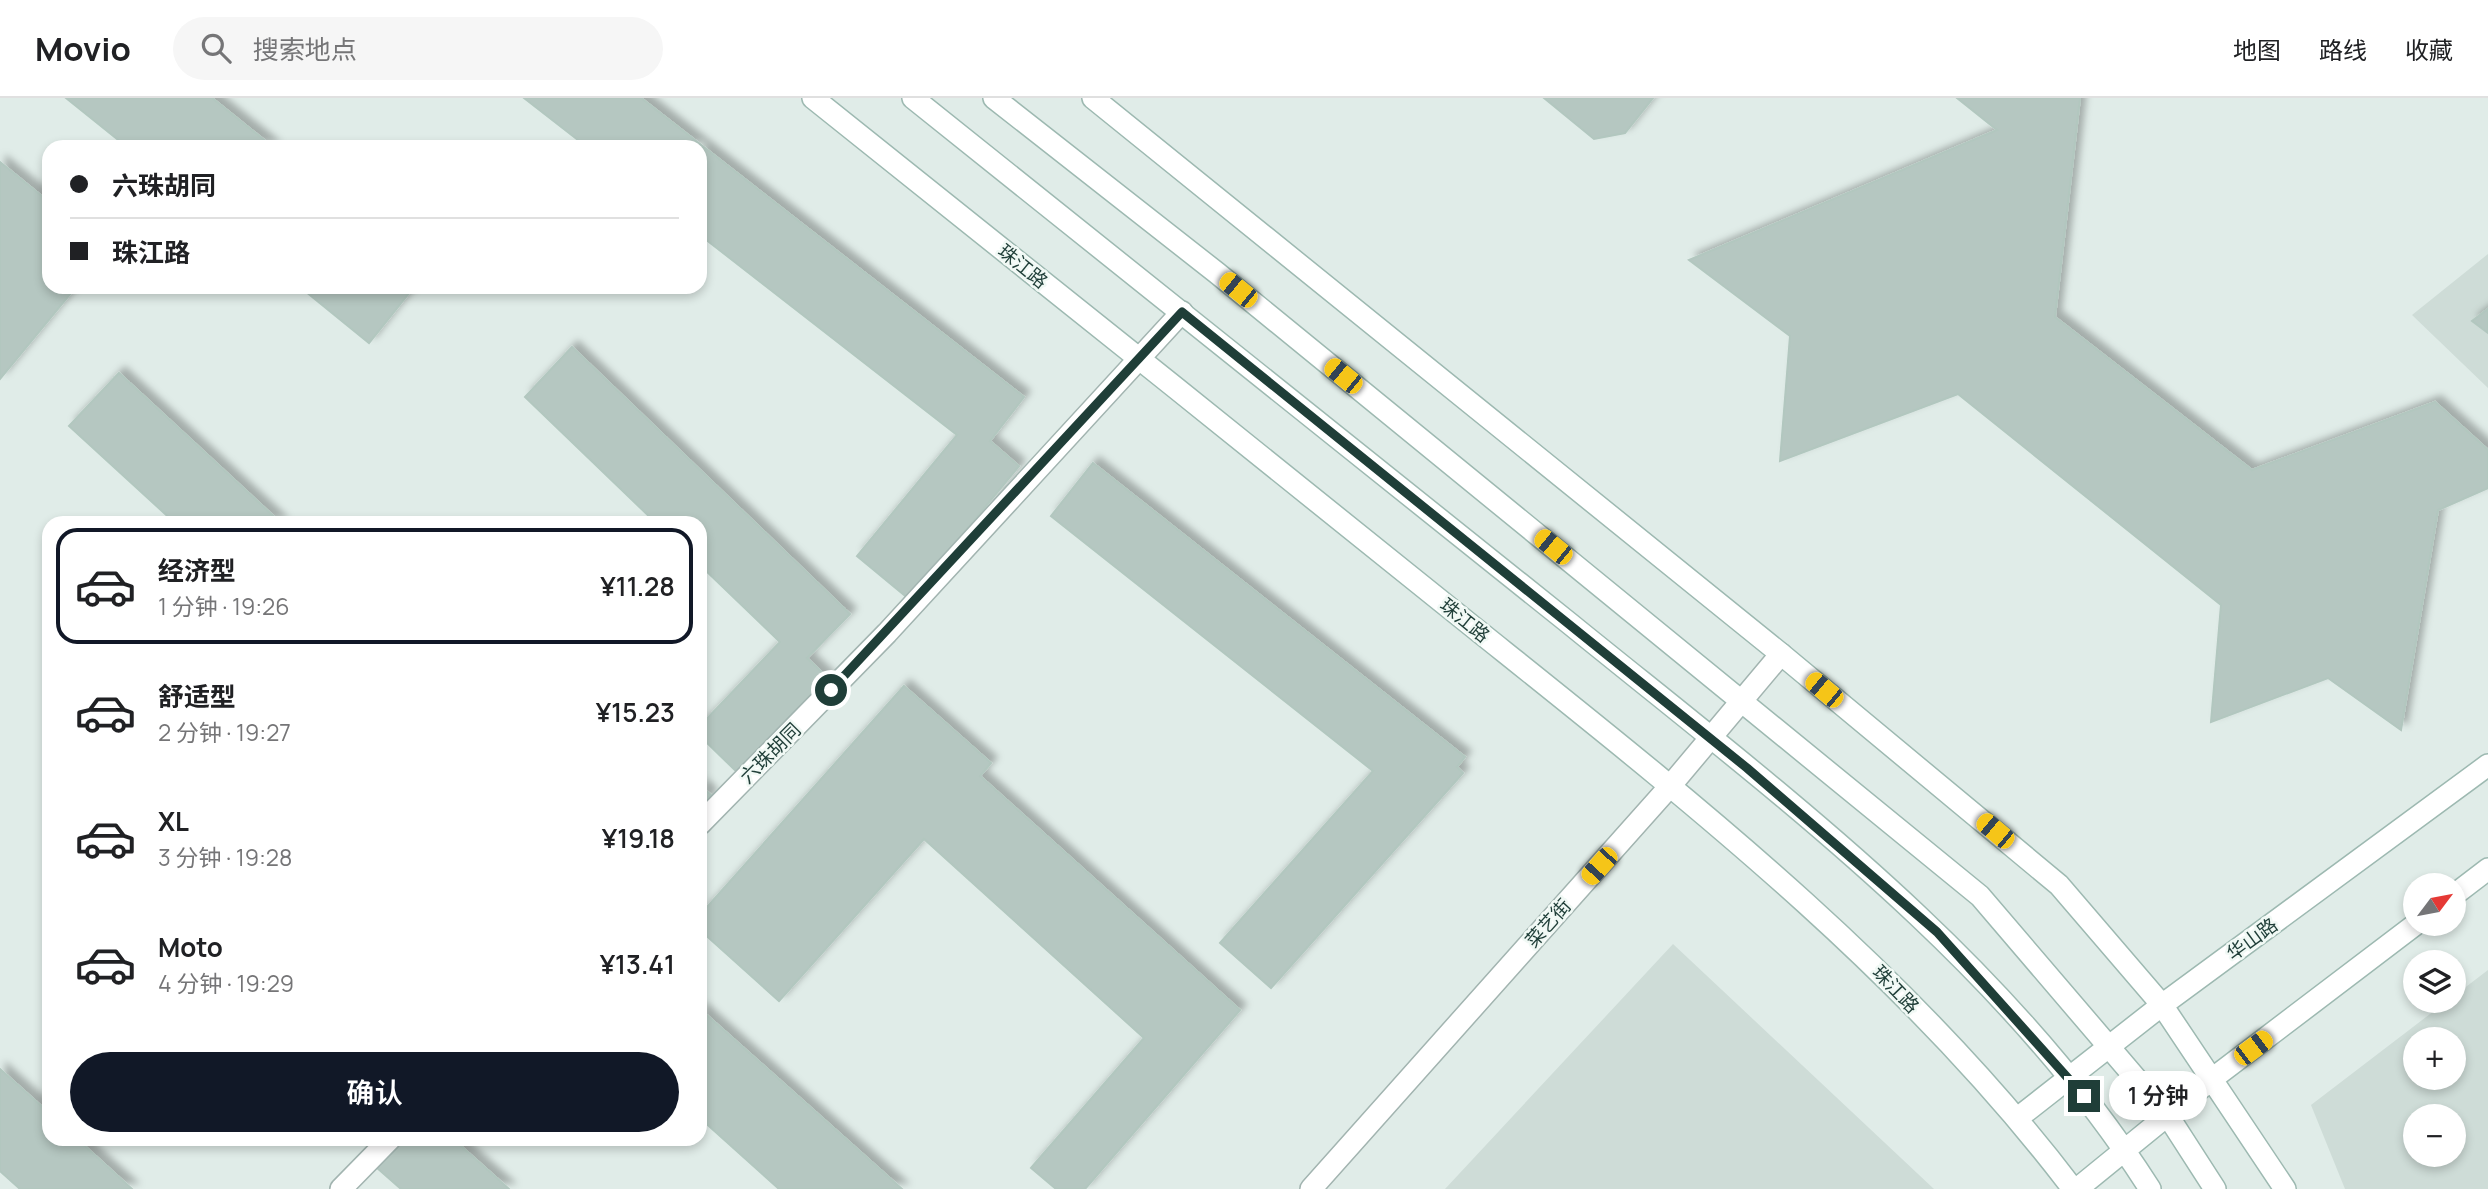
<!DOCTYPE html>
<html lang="zh">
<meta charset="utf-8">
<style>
:root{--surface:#fff;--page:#f6f6f6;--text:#202124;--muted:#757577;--line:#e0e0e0;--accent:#111827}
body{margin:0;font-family:Manrope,"Noto Sans SC",sans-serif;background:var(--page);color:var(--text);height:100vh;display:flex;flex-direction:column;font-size:26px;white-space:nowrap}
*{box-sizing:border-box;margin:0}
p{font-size:23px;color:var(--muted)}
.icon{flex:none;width:38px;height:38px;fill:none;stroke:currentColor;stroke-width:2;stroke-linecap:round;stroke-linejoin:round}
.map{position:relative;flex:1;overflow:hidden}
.side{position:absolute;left:42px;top:418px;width:665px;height:630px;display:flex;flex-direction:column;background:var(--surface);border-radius:21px;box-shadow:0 4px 10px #0003}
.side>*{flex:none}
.top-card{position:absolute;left:42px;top:42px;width:665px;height:154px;border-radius:21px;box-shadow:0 4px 10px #0003;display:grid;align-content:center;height:154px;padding:0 28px;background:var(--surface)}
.needle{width:46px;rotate:58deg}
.tools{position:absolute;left:2403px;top:775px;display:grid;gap:14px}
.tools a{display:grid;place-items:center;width:63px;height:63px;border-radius:50%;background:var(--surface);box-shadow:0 4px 10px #0003;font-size:35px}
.end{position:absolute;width:32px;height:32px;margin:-16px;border:9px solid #1f3e38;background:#fff;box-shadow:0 0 0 4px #fff}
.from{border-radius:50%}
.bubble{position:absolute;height:49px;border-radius:24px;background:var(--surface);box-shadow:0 4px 10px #0003;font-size:23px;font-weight:600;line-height:49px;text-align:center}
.car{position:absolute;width:21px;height:42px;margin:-21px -10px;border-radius:9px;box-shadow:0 0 5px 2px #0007;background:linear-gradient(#f5c518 24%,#345 0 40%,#f5c518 0 76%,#345 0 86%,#f5c518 0)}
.top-card b{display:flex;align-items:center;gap:24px;height:66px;font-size:26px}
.top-card b+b{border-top:2px solid var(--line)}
.top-card i{width:18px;height:18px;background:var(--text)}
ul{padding:12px 0 0;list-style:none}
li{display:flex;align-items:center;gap:21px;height:116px;margin:0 14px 10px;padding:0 14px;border:4px solid transparent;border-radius:21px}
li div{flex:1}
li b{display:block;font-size:26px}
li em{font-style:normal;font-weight:600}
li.selected{border-color:var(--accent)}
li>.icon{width:63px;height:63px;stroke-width:1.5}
.primary-button{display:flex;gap:14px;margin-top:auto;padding:14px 28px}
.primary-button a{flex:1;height:80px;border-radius:42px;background:var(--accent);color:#fff;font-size:28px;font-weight:600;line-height:80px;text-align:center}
header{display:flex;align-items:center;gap:42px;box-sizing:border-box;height:98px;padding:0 35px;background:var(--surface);border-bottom:2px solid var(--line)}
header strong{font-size:33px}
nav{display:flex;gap:38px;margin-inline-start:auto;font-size:24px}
.search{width:490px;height:63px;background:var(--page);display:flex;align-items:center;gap:18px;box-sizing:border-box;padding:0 24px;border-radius:38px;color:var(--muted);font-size:26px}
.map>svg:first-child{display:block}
.built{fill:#cedcd7;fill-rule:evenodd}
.building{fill:#b5c7c1;stroke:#b2c7bf;stroke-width:2;filter:url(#shadow)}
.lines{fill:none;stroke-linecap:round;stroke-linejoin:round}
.minor-casing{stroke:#a2b4b0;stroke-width:24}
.secondary-casing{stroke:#9db9b1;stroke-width:24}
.minor{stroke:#fff;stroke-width:21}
.secondary{stroke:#fff;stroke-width:21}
.route{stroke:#1f3e38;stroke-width:9}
.labels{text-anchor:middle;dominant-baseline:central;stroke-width:5;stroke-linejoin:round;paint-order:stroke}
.street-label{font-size:19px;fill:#1f3e38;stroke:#f1f9f5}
</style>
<header>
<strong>Movio</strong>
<div class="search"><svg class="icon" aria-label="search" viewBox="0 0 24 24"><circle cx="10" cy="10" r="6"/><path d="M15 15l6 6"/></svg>搜索地点</div>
<nav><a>地图</a><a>路线</a><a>收藏</a></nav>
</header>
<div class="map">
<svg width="2488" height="1091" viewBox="0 0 2488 1091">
<defs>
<filter id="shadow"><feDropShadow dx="6" dy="-6" stdDeviation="3.5" flood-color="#0004"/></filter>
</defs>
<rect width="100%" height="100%" fill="#e0ece8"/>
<path class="built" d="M2488 156V290L2412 217Z
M1673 846 1934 1091H1445Z
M2488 872V1091H2345L2311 1007 2447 903H2454V898ZM2415 942H2454V980H2415ZM2415 1018H2454V1057H2415Z"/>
<path class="building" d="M66 0H212L273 49H127Z
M524 0H641L1024 299 990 343 1019 368 909 501 857 458 957 337 700 137V49H587Z
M1544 0H1653L1625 35 1594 41Z
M1957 0H2080L2055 219 2252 372 2435 304 2488 352V390L2438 412 2401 632 2328 580 2211 624 2221 507 1958 296 1780 363 1790 238 1689 162 1997 32Z
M0 64 49 104V189H76L0 281Z
M300 189H414L369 245Z
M2488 211V235L2472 223Z
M572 249 850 516 807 560 830 582 740 677 700 638V628L780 544 700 467V425H656L525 299Z
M119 275 281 425H175L69 328Z
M1093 365 1465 659 1457 669 1463 675 1271 890 1220 845 1373 673 1051 418Z
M904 588 991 665 980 678 1240 912 1085 1091H1056L1031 1070 1144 940 924 741 779 903 700 832V817Z
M700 687 711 697 700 709Z
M700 911 902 1091H779L700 1020Z
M0 971 49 1015V1041H77L132 1091H20L0 1073Z
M402 1041H453L509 1091H401L377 1070Z"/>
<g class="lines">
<defs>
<path id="minor" d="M700 726 887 535 1182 214
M341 1091 390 1041
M1311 1091 1671 687 1781 556"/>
<path id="secondary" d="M813 0C1030 173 1246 346 1462 520 1679 694 1904 868 2073 1091
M913 0C1133 174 1351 350 1569 525 1777 694 2004 861 2150 1091
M994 0 1217 175 1980 798 2168 1018 2215 1091
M1093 0 1781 556 2059 787 2162 907 2285 1091
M2454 797 2488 771
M2019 1019 2162 907 2488 667
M2077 1091 2212 981 2416 826"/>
</defs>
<use href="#minor" class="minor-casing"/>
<use href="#secondary" class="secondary-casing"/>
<use href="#minor" class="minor"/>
<use href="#secondary" class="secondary"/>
</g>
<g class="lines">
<path class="route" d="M831 592 1182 214 1747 670 1937 834 2084 998"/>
</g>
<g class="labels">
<g class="street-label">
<text transform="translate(1023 168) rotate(39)">珠江路</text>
<text transform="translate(1465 522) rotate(39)">珠江路</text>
<text transform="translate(770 655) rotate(-45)">六珠胡同</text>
<text transform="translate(1548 825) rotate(-48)">菜艺街</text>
<text transform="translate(2252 841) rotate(-36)">华山路</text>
<text transform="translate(1896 891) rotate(46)">珠江路</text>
</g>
</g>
</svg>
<div class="tools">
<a><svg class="needle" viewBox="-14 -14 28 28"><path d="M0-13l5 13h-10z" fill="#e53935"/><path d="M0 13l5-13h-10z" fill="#757577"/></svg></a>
<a><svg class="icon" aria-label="layers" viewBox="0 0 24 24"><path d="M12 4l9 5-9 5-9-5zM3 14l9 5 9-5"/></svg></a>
<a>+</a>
<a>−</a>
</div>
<i class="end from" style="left:831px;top:592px"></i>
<i class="end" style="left:2084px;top:998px"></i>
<div class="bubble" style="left:2109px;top:973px;width:98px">1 分钟</div>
<i class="car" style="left:1238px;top:192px;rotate:309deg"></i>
<i class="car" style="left:1343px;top:278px;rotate:309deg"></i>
<i class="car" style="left:1553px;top:449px;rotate:309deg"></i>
<i class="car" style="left:1824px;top:592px;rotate:310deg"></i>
<i class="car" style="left:1995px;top:733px;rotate:310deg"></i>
<i class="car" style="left:1599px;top:768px;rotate:222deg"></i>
<i class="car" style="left:2253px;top:950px;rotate:53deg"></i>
<div class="top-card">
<b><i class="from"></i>六珠胡同</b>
<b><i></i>珠江路</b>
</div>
<section class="side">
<ul>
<li class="selected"><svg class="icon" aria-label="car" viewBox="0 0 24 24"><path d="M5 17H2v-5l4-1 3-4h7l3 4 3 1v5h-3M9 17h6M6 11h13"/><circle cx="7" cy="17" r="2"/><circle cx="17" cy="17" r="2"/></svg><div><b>经济型</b><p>1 分钟 · 19:26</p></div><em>¥11.28</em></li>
<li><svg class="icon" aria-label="car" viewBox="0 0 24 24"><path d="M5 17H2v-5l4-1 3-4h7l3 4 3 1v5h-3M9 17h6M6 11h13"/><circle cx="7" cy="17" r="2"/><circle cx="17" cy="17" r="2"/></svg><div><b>舒适型</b><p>2 分钟 · 19:27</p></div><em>¥15.23</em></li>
<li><svg class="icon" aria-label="car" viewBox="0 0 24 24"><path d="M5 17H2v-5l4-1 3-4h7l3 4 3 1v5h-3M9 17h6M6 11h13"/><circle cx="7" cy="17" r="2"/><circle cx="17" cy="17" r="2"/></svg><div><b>XL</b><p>3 分钟 · 19:28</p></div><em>¥19.18</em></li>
<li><svg class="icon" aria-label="car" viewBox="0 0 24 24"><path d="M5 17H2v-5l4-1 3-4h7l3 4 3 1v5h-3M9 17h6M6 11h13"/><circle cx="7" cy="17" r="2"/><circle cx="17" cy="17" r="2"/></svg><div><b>Moto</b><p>4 分钟 · 19:29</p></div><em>¥13.41</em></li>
</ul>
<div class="primary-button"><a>确认</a></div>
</section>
</div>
